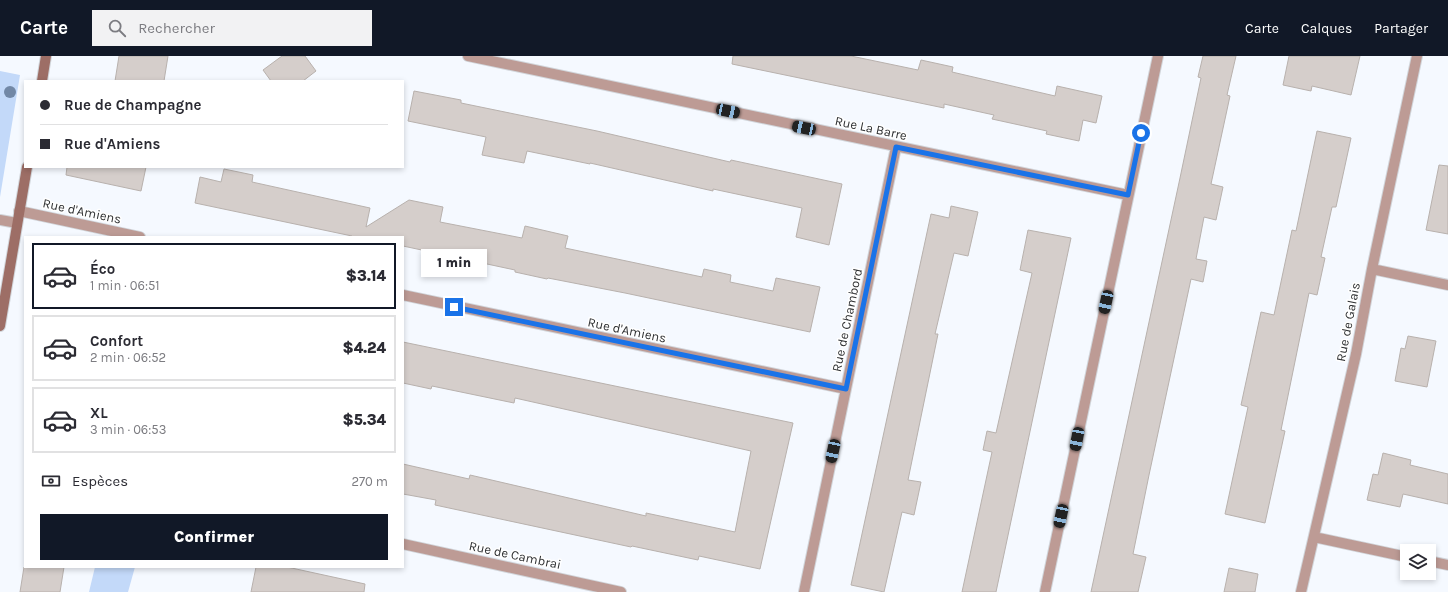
<!DOCTYPE html>
<html lang="fr">
<meta charset="utf-8">
<style>
:root{--surface:#fff;--page:#f2f2f3;--text:#2b2b33;--muted:#7c7c81;--line:#e1e1e2;--accent:#111827}
body{margin:0;font-family:Karla,sans-serif;background:var(--page);color:var(--text);height:100vh;display:flex;flex-direction:column;font-size:15px;white-space:nowrap}
*{box-sizing:border-box;margin:0}
p{font-size:13px;color:var(--muted)}
.icon{flex:none;width:22px;height:22px;fill:none;stroke:currentColor;stroke-width:2;stroke-linecap:round;stroke-linejoin:round}
.map{position:relative;flex:1;overflow:hidden}
.drawer{position:absolute;left:24px;top:180px;width:380px;height:332px;display:flex;flex-direction:column;background:var(--surface);border-radius:0px;box-shadow:0 2px 6px #0003}
.drawer>*{flex:none}
.top-card{position:absolute;left:24px;top:24px;width:380px;height:88px;border-radius:0px;box-shadow:0 2px 6px #0003;display:grid;align-content:center;height:88px;padding:0 16px;background:var(--surface)}
.tools{position:absolute;left:1400px;top:488px;display:grid;gap:8px}
.tools a{display:grid;place-items:center;width:36px;height:36px;border-radius:0px;background:var(--surface);box-shadow:0 2px 6px #0003;font-size:20px}
.end{position:absolute;width:18px;height:18px;margin:-9px;border:5px solid #1a73e8;background:#fff;box-shadow:0 0 0 2px #fff}
.from{border-radius:50%}
.bubble{position:absolute;height:28px;border-radius:0px;background:var(--surface);box-shadow:0 2px 6px #0003;font-size:13px;font-weight:800;line-height:28px;text-align:center}
.car{position:absolute;width:12px;height:24px;margin:-12px -6px;border-radius:5px;box-shadow:0 0 3px 1px #0007;background:linear-gradient(#222 24%,#8ab4d8 0 40%,#222 0 76%,#8ab4d8 0 86%,#222 0)}
.top-card b{display:flex;align-items:center;gap:14px;height:38px;font-size:15px}
.top-card b+b{border-top:1px solid var(--line)}
.top-card i{width:10px;height:10px;background:var(--text)}
ul{padding:7px 0 0;list-style:none}
li{display:flex;align-items:center;gap:12px;height:66px;margin:0 8px 6px;padding:0 8px;border:2px solid var(--line);border-radius:0px}
li div{flex:1}
li b{display:block;font-size:15px}
li em{font-style:normal;font-weight:800}
li.on{border-color:var(--accent)}
li>.icon{width:36px;height:36px;stroke-width:1.5}
.pay{display:flex;align-items:center;gap:10px;height:44px;padding:0 16px;font-size:15px}
.pay p{margin-inline-start:auto}
.button{display:flex;gap:8px;margin-top:auto;padding:8px 16px}
.button a{flex:1;height:46px;border-radius:0px;background:var(--accent);color:#fff;font-size:16px;font-weight:800;line-height:46px;text-align:center}
header{display:flex;align-items:center;gap:24px;box-sizing:border-box;height:56px;padding:0 20px;background:var(--accent);color:#fff}
header strong{font-size:19px}
nav{display:flex;gap:22px;margin-inline-start:auto;font-size:14px}
.search{width:280px;height:36px;background:var(--page);display:flex;align-items:center;gap:10px;box-sizing:border-box;padding:0 14px;border-radius:0px;color:var(--muted);font-size:15px}
.map>svg:first-child{display:block}
.green{fill:#c3d9f9}
.building{fill:#d5cecb;stroke:#b8b1ad}
.lines{fill:none;stroke-linecap:round;stroke-linejoin:round}
.lane-casing{stroke:#d1d5da;stroke-width:12}
.street-casing{stroke:#d1d5da;stroke-width:12}
.secondary-casing{stroke:#d1d5da;stroke-width:12}
.lane{stroke:#bd9b95;stroke-width:10}
.street{stroke:#bd9b95;stroke-width:10}
.secondary{stroke:#9d6e66;stroke-width:10}
.tree{fill:#7288a6}
.route{stroke:#1a73e8;stroke-width:5}
.labels{text-anchor:middle;dominant-baseline:central;stroke-width:3;stroke-linejoin:round;paint-order:stroke}
.street-label{font-size:13px;fill:#2e3032;stroke:#fff}
</style>
<header>
<strong>Carte</strong>
<div class="search"><svg class="icon" aria-label="search" viewBox="0 0 24 24"><circle cx="10" cy="10" r="6"/><path d="M15 15l6 6"/></svg>Rechercher</div>
<nav><a>Carte</a><a>Calques</a><a>Partager</a></nav>
</header>
<div class="map">
<svg width="1448" height="536" viewBox="0 0 1448 536">
<rect width="100%" height="100%" fill="#f5f9ff"/>
<path class="green" d="M0 15 20 19 0 141Z
M95 511H135L128 536H89Z"/>
<path class="building" d="M119 0H168L164 25H115Z
M282 0H305L316 15 303 25H271L263 14Z
M733 0H851L918 14 921 4 953 11 952 16 1055 40 1057 30 1102 40 1096 67 1083 64 1079 85 1046 78 1047 75 992 63 994 59 944 48V52L732 8Z
M1203 0H1236L1227 39 1230 40 1211 128 1223 131 1216 164 1204 161 1196 203 1207 205 1203 226 1191 223 1149 419 1133 498 1146 501 1138 536H1091L1180 122 1201 22 1198 21Z
M1289 0H1360L1351 39 1312 30 1311 35 1283 29Z
M414 35 461 44V47L597 75 730 106 731 104 842 128 829 189 796 181 802 152 713 133V135L590 107V108L527 95 524 107 482 99 486 81 408 65Z
M1317 75 1351 82 1336 151H1332L1321 201 1325 202 1317 239 1309 237 1281 374 1285 375 1265 467 1225 458 1248 351 1241 349 1261 256 1274 259 1292 174 1296 175Z
M1439 109 1448 110V178L1426 174Z
M67 111H146L141 135 66 119Z
M224 113 253 119 252 126 370 152 366 171 409 144 443 151 440 166 522 182 525 170 568 180 565 192 702 221 704 213 731 219 730 226 773 235 776 222 820 231 810 276 625 237 548 222 547 223 515 216V214L403 190V181H351L352 180 195 147 200 121 221 126Z
M951 150 978 156 968 200 954 197 935 278H938L908 424 921 426 914 459 902 456 884 536 851 529 931 158 949 162Z
M1028 174 1071 182 996 536H962L992 396 983 394 987 375 996 377 1032 217 1020 214Z
M1408 280 1436 285 1427 331 1395 325 1401 292 1405 293Z
M403 286 793 367 760 513 699 500 698 504 632 490 631 491 435 449 436 444 403 438V408L469 423 470 419 646 460V457L735 476 751 395 515 342 514 347 432 330 431 333 403 327Z
M1383 397 1411 404 1410 409 1448 418V448L1403 438 1400 451 1367 444 1373 418 1378 419Z
M24 511H64L60 536H20Z
M256 511H287L365 528 364 536H251Z
M1229 512 1258 518 1255 536H1224Z"/>
<g class="lines">
<defs>
<path id="lane" d="M0 164 17 167"/>
<path id="street" d="M468 0 1128 139
M19 155 140 181
M1372 213 1448 229
M403 239 846 333
M1314 481 1407 501
M403 488 621 536
M1429 505 1448 509
M804 536 896 91
M1045 536 1158 0
M1301 536 1356 298 1372 213 1417 0"/>
<path id="secondary" d="M42 25 46 0
M0 270 27 111"/>
</defs>
<use href="#lane" class="lane-casing"/>
<use href="#street" class="street-casing"/>
<use href="#secondary" class="secondary-casing"/>
<use href="#lane" class="lane"/>
<use href="#street" class="street"/>
<use href="#secondary" class="secondary"/>
</g>
<circle class="tree" cx="10" cy="36" r="6"/>
<g class="lines">
<path class="route" d="M454 251 846 333 896 91 1128 139 1141 77"/>
</g>
<g class="labels">
<g class="street-label">
<text transform="translate(871 72) rotate(12)">Rue La Barre</text>
<text transform="translate(82 155) rotate(12)">Rue d'Amiens</text>
<text transform="translate(847 264) rotate(-78)">Rue de Chambord</text>
<text transform="translate(1348 266) rotate(-79)">Rue de Galais</text>
<text transform="translate(627 274) rotate(12)">Rue d'Amiens</text>
<text transform="translate(515 499) rotate(12)">Rue de Cambrai</text>
</g>
</g>
</svg>
<div class="tools">
<a><svg class="icon" aria-label="layers" viewBox="0 0 24 24"><path d="M12 4l9 5-9 5-9-5zM3 14l9 5 9-5"/></svg></a>
</div>
<i class="end from" style="left:1141px;top:77px"></i>
<i class="end" style="left:454px;top:251px"></i>
<div class="bubble" style="left:421px;top:193px;width:66px">1 min</div>
<i class="car" style="left:728px;top:55px;rotate:102deg"></i>
<i class="car" style="left:804px;top:72px;rotate:282deg"></i>
<i class="car" style="left:1106px;top:246px;rotate:192deg"></i>
<i class="car" style="left:1077px;top:383px;rotate:191deg"></i>
<i class="car" style="left:833px;top:395px;rotate:192deg"></i>
<i class="car" style="left:1061px;top:460px;rotate:192deg"></i>
<div class="top-card">
<b><i class="from"></i>Rue de Champagne</b>
<b><i></i>Rue d'Amiens</b>
</div>
<section class="drawer">
<ul>
<li class="on"><svg class="icon" aria-label="car" viewBox="0 0 24 24"><path d="M5 17H2v-5l4-1 3-4h7l3 4 3 1v5h-3M9 17h6M6 11h13"/><circle cx="7" cy="17" r="2"/><circle cx="17" cy="17" r="2"/></svg><div><b>Éco</b><p>1 min · 06:51</p></div><em>$3.14</em></li>
<li><svg class="icon" aria-label="car" viewBox="0 0 24 24"><path d="M5 17H2v-5l4-1 3-4h7l3 4 3 1v5h-3M9 17h6M6 11h13"/><circle cx="7" cy="17" r="2"/><circle cx="17" cy="17" r="2"/></svg><div><b>Confort</b><p>2 min · 06:52</p></div><em>$4.24</em></li>
<li><svg class="icon" aria-label="car" viewBox="0 0 24 24"><path d="M5 17H2v-5l4-1 3-4h7l3 4 3 1v5h-3M9 17h6M6 11h13"/><circle cx="7" cy="17" r="2"/><circle cx="17" cy="17" r="2"/></svg><div><b>XL</b><p>3 min · 06:53</p></div><em>$5.34</em></li>
</ul>
<div class="pay"><svg class="icon" aria-label="cash" viewBox="0 0 24 24"><path d="M3 7h18v10H3z"/><circle cx="12" cy="12" r="2"/></svg>Espèces<p>270 m</p></div>
<div class="button"><a>Confirmer</a></div>
</section>
</div>
